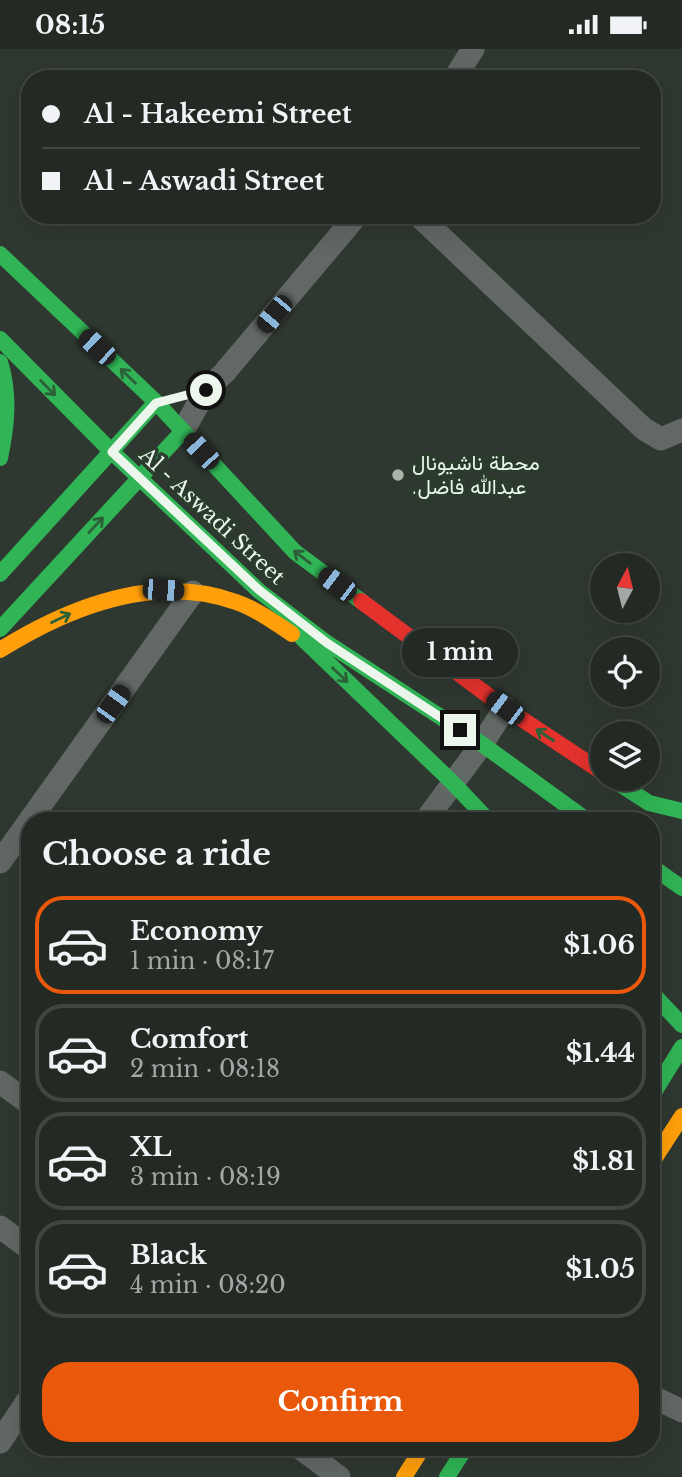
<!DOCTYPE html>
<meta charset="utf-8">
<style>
:root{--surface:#232a24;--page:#2b322c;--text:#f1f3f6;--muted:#a3a7a6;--line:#404641;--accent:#ea580c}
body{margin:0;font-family:"Libre Baskerville",Vazirmatn,serif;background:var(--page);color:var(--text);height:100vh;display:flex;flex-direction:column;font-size:26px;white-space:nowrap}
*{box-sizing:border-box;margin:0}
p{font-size:23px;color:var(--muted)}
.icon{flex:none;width:38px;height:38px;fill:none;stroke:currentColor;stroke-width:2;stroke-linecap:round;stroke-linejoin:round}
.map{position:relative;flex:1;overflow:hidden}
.details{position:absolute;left:21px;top:763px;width:639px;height:644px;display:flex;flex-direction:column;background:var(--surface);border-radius:28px;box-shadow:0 7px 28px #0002,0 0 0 2px var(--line)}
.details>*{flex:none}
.banner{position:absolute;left:21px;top:21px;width:640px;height:154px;border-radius:28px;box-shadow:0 7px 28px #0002,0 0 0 2px var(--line);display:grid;align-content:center;height:154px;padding:0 21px;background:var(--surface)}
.needle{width:46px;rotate:7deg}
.fabs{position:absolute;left:590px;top:504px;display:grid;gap:14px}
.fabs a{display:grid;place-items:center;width:70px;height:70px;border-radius:50%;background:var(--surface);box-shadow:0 7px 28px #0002,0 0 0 2px var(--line);font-size:35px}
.end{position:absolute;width:32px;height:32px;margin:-16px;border:9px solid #ecf6ec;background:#111;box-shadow:0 0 0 4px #111}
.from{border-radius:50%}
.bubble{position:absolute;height:49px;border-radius:24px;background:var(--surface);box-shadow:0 7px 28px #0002,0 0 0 2px var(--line);font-size:23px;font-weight:800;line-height:49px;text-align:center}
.car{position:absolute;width:21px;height:42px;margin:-21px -10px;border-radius:9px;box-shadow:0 0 5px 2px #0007;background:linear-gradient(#222 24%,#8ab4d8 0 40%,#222 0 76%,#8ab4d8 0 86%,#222 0)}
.banner b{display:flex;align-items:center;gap:24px;height:66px;font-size:26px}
.banner b+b{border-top:2px solid var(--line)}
.banner i{width:18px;height:18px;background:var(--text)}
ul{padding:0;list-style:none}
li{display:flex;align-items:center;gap:21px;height:98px;margin:0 14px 10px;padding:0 7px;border:4px solid var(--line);border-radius:28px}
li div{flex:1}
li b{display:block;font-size:26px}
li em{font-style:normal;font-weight:800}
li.current{border-color:var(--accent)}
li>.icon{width:63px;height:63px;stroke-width:1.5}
h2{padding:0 21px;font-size:32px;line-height:84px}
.button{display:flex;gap:14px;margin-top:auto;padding:14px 21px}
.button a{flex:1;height:80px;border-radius:28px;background:var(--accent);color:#fff;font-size:28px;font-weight:800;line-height:80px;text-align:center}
.status{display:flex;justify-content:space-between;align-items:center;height:49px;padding:0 35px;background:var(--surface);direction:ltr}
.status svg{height:19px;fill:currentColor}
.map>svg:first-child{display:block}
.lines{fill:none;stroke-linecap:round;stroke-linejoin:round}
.street{stroke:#626865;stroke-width:23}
.fast{stroke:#30b455;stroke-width:16}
.slow{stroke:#ff9f0a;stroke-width:16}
.jam{stroke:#e5322d;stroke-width:16}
.oneway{stroke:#2c6038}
.route{stroke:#ecf6ec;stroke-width:9}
.poi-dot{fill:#aab4aa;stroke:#2b3c2c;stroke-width:2.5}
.labels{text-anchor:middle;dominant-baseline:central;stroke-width:7;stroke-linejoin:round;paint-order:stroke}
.poi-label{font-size:21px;fill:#ecf6ec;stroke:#2b3c2c;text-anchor:start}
.street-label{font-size:21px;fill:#ecf6ec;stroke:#2b3c2c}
</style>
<div class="status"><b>08:15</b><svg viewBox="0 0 49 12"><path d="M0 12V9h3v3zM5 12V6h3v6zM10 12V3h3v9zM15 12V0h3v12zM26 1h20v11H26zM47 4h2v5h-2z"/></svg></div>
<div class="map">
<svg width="682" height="1428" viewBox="0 0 682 1428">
<rect width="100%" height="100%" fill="#2f3830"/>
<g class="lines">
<path class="street" d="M454 30 473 0
M418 166 644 380 661 390 682 381
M183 382 206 341 224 324 357 166
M425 772 482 695 505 659
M0 813 193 543
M0 1033 30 1055
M0 1178 30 1200
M651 1347 682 1362
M0 1393 30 1348
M299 1398 339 1428"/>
<path class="fast" d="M0 205 156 353 295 503 361 552
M0 290 112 403 259 542 327 594 482 695 588 772
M0 313C10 345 7 376 0 409
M0 525 156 353
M0 580 183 382
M302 589 452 733 489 772
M612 730 649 754 682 762
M651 817 682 839
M651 943 682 976
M651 1048 682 998
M447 1428 466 1398"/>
<path class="slow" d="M0 601C69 558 155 524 236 553 256 560 274 573 292 585
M651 1115 682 1067
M404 1428 423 1398"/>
<path class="jam" d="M361 552 505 659 602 723"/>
</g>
<defs><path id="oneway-shaft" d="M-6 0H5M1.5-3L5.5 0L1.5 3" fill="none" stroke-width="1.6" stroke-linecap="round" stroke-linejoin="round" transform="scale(1.75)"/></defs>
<g class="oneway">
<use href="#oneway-shaft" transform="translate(128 327) rotate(-136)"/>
<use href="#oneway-shaft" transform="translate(48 339) rotate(45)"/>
<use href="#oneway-shaft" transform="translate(96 476) rotate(-47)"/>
<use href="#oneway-shaft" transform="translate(302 508) rotate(-142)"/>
<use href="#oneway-shaft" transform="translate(61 569) rotate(-26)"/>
<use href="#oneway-shaft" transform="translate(340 626) rotate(44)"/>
<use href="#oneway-shaft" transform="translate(545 686) rotate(-147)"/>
</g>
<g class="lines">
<path class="route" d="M206 341 156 354 112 403 259 541 327 594 460 681"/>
</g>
<circle class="poi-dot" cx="398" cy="426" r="7"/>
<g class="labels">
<g class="poi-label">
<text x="412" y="414">محطة ناشيونال<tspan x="412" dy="24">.عبدالله فاضل</tspan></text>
</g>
<g class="street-label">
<text transform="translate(212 467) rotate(43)">Al - Aswadi Street</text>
</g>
</g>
</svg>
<div class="fabs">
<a><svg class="needle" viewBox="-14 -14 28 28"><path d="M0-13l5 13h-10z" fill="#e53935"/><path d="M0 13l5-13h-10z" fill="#a3a7a6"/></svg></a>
<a><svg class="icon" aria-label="locate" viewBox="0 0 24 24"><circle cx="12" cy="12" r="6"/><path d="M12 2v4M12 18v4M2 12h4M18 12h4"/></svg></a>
<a><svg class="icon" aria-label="layers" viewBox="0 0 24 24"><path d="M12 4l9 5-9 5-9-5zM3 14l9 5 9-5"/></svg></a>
</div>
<i class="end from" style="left:206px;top:341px"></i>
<i class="end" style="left:460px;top:681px"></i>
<div class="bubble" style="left:402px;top:579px;width:116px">1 min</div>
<i class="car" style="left:274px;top:265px;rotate:220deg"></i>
<i class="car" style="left:97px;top:298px;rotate:313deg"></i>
<i class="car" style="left:201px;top:402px;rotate:317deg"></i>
<i class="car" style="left:337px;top:535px;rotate:307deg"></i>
<i class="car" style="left:163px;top:541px;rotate:93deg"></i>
<i class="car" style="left:113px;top:655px;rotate:36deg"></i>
<i class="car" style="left:505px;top:659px;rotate:307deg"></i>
<div class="banner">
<b><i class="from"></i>Al - Hakeemi Street</b>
<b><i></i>Al - Aswadi Street</b>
</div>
<section class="details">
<h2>Choose a ride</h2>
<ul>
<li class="current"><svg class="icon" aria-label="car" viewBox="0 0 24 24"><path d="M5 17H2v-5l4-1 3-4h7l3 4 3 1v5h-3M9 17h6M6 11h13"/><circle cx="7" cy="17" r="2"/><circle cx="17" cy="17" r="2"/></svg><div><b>Economy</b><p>1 min · 08:17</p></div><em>$1.06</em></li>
<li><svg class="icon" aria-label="car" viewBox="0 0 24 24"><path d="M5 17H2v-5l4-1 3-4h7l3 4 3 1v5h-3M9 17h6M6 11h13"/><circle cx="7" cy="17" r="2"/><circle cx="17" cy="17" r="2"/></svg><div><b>Comfort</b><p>2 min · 08:18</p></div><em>$1.44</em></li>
<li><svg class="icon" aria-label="car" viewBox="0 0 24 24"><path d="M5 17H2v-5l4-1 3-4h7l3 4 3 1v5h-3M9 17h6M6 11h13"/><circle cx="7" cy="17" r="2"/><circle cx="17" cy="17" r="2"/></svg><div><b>XL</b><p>3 min · 08:19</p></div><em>$1.81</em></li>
<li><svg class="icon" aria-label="car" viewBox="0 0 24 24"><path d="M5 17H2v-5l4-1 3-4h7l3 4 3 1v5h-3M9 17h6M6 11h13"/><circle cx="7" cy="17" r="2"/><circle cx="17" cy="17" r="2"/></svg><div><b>Black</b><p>4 min · 08:20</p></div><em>$1.05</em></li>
</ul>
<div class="button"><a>Confirm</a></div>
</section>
</div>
